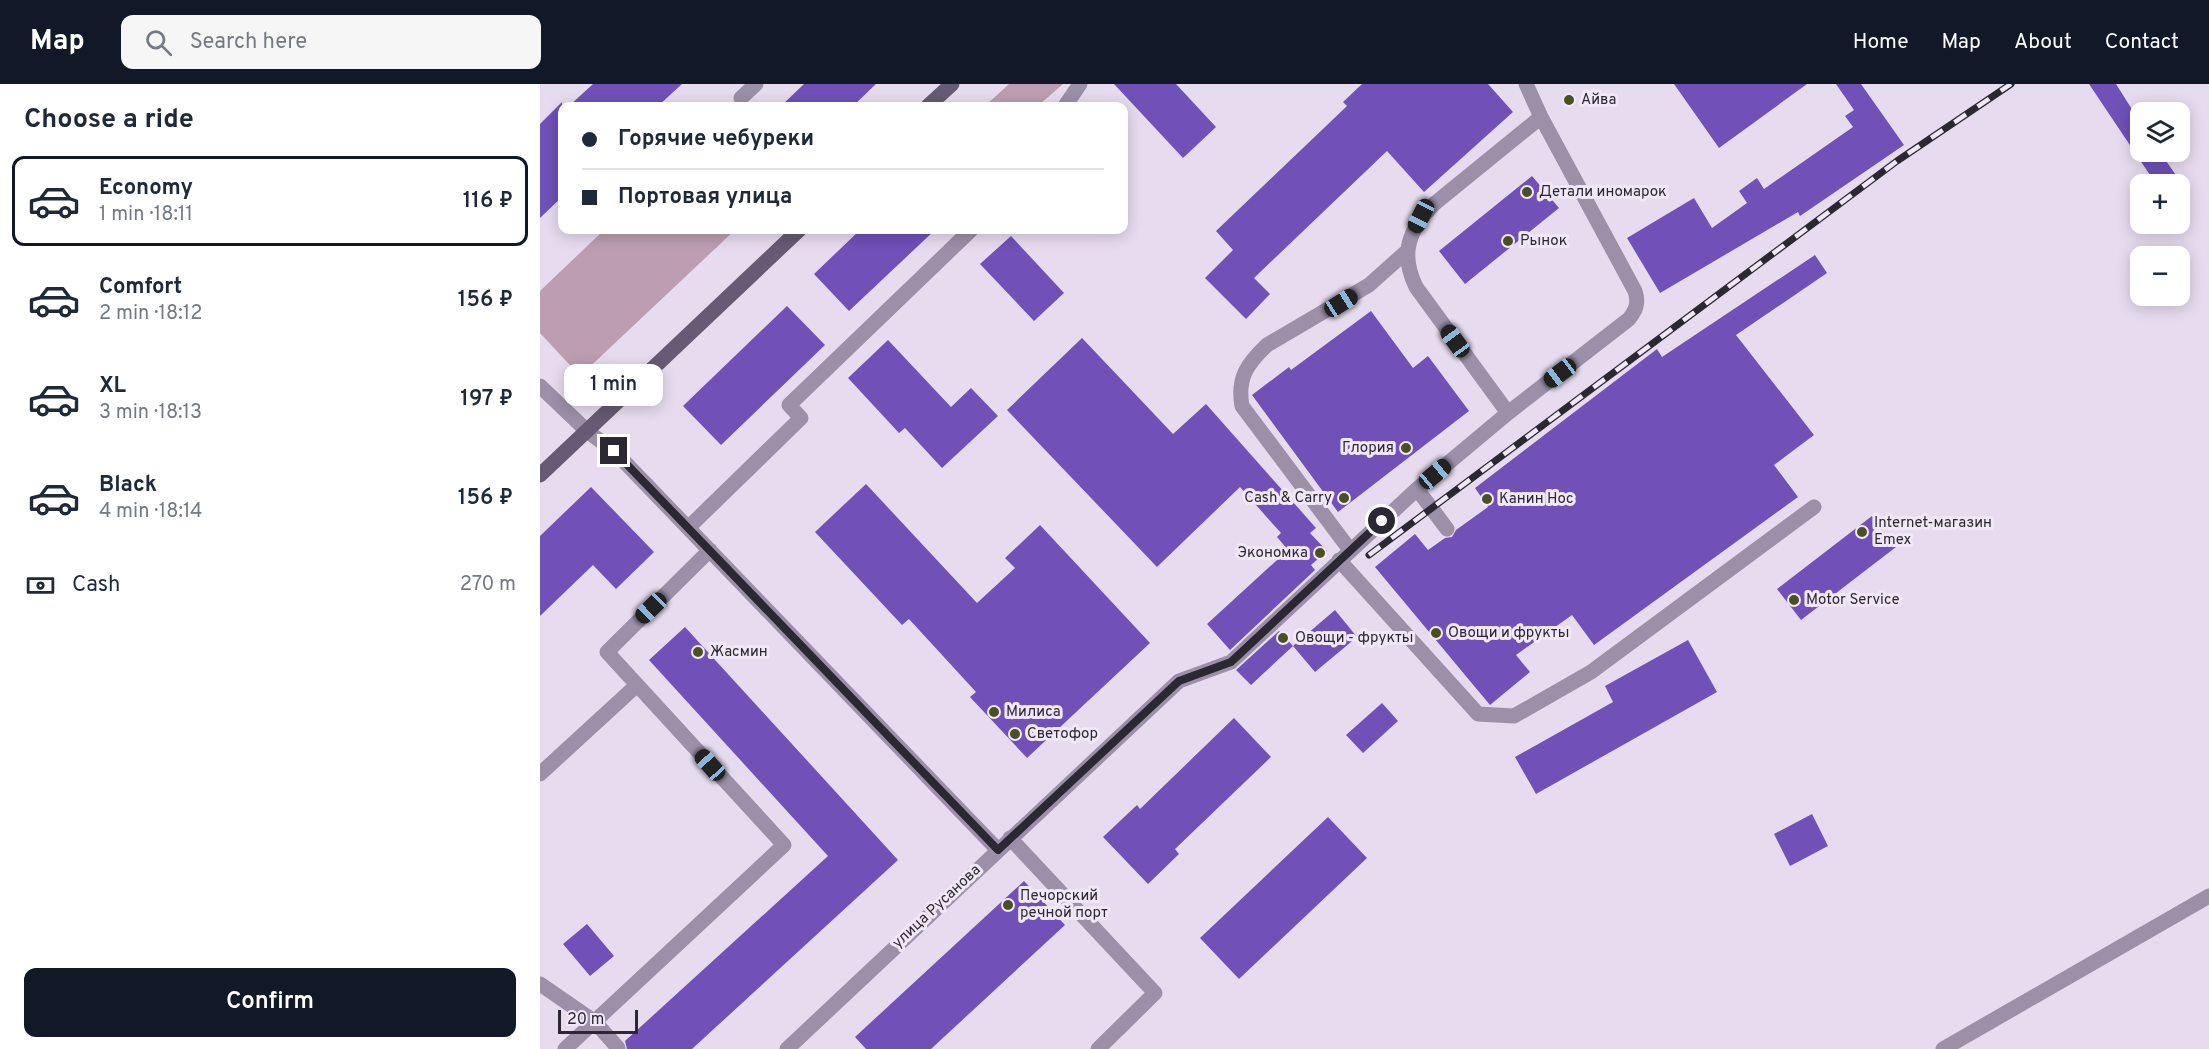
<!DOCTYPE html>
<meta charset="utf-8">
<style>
:root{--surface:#fff;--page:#f6f6f7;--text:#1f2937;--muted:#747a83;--line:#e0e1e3;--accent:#111827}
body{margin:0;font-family:Overpass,sans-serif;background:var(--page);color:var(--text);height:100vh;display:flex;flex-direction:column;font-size:22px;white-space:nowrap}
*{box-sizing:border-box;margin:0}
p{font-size:20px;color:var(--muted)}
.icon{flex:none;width:33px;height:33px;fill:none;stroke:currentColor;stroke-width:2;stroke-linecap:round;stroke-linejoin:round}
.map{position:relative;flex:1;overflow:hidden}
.panel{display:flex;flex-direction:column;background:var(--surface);width:540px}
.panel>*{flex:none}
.guide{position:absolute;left:18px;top:18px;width:570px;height:132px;border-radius:12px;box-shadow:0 3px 15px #0003;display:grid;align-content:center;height:132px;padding:0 24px;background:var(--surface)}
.fabs{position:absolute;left:1590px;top:18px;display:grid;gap:12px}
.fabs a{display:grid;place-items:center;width:60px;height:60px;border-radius:12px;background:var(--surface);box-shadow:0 3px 15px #0003;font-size:30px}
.scale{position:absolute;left:18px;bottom:15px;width:80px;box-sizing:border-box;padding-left:6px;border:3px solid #2c2833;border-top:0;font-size:16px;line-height:21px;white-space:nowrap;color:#2c2833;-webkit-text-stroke:4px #f1e8f7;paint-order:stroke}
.end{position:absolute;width:27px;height:27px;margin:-14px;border:8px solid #2c2833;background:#fff;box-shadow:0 0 0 3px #fff}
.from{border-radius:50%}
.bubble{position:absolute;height:42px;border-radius:12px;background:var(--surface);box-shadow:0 3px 15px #0003;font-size:20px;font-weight:600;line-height:42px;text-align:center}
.car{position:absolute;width:18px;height:36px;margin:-18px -9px;border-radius:8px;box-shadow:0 0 4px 2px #0007;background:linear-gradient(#222 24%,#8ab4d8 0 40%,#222 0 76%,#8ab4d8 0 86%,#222 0)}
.guide b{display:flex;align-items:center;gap:21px;height:57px;font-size:22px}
.guide b+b{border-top:2px solid var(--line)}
.guide i{width:15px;height:15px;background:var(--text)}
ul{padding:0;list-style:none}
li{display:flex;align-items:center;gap:18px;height:90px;margin:0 12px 9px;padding:0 12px;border:3px solid transparent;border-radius:12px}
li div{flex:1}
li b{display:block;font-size:22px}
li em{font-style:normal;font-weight:600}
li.on{border-color:var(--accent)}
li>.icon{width:54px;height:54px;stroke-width:1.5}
h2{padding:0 24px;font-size:27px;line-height:72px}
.pay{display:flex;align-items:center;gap:15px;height:66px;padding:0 24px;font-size:22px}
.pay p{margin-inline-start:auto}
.button{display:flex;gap:12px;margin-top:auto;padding:12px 24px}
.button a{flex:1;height:69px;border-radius:12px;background:var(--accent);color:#fff;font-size:24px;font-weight:600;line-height:69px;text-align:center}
header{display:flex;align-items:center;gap:36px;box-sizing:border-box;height:84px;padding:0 30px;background:var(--accent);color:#fff}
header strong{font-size:28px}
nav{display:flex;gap:33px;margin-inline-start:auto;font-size:21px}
.search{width:420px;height:54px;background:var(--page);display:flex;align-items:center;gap:15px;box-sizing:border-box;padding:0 21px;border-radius:12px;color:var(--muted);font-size:22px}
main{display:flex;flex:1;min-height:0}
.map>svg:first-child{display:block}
.green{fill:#bc9eb0}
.building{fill:#6f51b8}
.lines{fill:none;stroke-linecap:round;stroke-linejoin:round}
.minor{stroke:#9c8fa8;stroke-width:15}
.major{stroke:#655b74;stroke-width:15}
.rail-casing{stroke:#2c2833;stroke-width:7}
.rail{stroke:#f1e8f7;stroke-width:4.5;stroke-dasharray:14;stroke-linecap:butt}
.route{stroke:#2c2833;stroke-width:8}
.poi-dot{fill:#4b5023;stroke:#f1e8f7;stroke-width:2}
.labels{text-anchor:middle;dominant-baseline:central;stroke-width:6;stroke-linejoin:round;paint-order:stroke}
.poi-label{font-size:15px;fill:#2c2833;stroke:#f1e8f7;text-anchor:start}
.street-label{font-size:15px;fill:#2c2833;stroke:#f1e8f7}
</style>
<header>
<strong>Map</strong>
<div class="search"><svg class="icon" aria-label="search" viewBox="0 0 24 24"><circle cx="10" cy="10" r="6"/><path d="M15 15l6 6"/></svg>Search here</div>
<nav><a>Home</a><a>Map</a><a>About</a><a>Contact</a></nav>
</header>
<main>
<section class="panel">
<h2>Choose a ride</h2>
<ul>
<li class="on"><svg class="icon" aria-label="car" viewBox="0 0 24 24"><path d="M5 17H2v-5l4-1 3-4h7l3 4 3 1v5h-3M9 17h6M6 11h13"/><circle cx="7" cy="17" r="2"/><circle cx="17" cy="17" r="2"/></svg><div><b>Economy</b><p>1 min · 18:11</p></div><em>116 ₽</em></li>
<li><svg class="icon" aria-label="car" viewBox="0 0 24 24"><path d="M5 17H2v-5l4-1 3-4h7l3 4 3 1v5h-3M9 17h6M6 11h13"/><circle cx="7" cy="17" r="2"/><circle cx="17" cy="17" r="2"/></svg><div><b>Comfort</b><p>2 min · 18:12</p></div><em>156 ₽</em></li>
<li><svg class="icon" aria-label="car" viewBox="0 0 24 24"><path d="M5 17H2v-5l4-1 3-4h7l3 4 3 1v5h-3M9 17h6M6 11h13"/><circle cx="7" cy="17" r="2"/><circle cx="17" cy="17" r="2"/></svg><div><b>XL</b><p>3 min · 18:13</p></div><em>197 ₽</em></li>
<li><svg class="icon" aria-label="car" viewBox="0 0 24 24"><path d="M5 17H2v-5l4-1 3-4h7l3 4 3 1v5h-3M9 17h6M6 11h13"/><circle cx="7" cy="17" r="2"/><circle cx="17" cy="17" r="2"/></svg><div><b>Black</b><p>4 min · 18:14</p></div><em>156 ₽</em></li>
</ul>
<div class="pay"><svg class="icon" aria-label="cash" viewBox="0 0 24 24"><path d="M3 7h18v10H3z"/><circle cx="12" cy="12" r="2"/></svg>Cash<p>270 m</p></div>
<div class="button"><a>Confirm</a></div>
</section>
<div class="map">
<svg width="1669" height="965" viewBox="0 0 1669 965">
<rect width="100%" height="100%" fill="#e7dcef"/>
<path class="green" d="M469 0H523L498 22H445Z
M64 146H195L40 292 0 249V207Z"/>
<path class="building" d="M53 0H142L118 22H29Z
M264 0H336L313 22H241Z
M574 0H636L676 43 643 74Z
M822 0H948L973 28 884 108 847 67 714 194 730 210 706 235 665 194 693 166 676 147 807 22 803 18Z
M1134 0H1267L1179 64Z
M1296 0H1321L1364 61 1260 132 1258 128 1120 209 1087 154 1154 114 1172 144 1207 119 1199 107 1217 94 1224 105 1313 43 1305 32 1314 26Z
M1549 0H1576L1600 38V68H1620L1642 100H1616Z
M22 18V113L0 134V40Z
M992 92 1019 124 925 200 899 167Z
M320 146H395L309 227 274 190Z
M471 152 524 209 494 237 440 180Z
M1275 171 1287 189 1196 251 1274 351 1234 381 1258 413 1054 561 1032 531 976 571 990 588 950 621 835 483 875 450 888 466 905 454 912 453 916 446 948 423 935 404 1117 265 1122 273Z
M247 222 285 261 181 361 143 322Z
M831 227 873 284 888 272 929 327 798 428 712 311 749 283 751 286Z
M542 254 633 350 666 320 776 444 770 449 787 467 771 481 775 486 690 566 667 540 748 466 737 453 741 449 700 403 617 483 467 326Z
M348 256 411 323 431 304 458 332 402 384 365 344 359 349 308 294Z
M326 400 437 519 475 484 465 474 500 441 610 559 487 674 430 613 436 608 369 535 362 541 275 448Z
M51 403 114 468 76 505 53 481 0 532V452Z
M1332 432 1356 463 1261 536 1237 505Z
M795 526 817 553 775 588 753 562Z
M145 543 358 776 152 965H87L85 957 288 772 109 576Z
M739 547 753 562 711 601 696 586Z
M1148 556 1177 608 996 710 975 673 1073 618 1065 602Z
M842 619 858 637 823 669 806 651Z
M694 634 731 673 635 765 639 770 608 800 563 753 597 721 600 725Z
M1272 730 1288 762 1250 782 1234 750Z
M788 733 827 774 699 895 660 854Z
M484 797 525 841 391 965H326L315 953Z
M47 840 74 872 50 892 23 860Z"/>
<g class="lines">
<path class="minor" d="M201 14 216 0
M525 22 540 0
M0 302 47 347 74 367 458 766
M968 329 876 203C860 170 868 146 894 120L1001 33
M877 405 907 445
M148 444 261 334 249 321 431 146
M810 466 702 322C697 294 707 280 727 261L829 201 866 168
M799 476 938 630 974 632 1051 588 1274 423
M0 690 97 601
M470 754 615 909 558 965
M0 900 55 938 78 964
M25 965 244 761 67 568 170 466
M247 965 639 597 691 578 877 405 968 329 1089 235C1096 226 1099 219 1095 207L1001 33 986 0
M1403 965 1669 812"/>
<path class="major" d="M388 22 412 0
M0 391 259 146"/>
<defs>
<path id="rail" d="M829 471 1357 77 1471 0"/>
</defs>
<use href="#rail" class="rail-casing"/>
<use href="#rail" class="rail"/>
</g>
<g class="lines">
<path class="route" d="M74 367 458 766 639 597 691 578 842 437"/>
</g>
<g class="poi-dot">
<circle cx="1029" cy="16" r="6"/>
<circle cx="987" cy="108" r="6"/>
<circle cx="968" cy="157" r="6"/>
<circle cx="866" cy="364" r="6"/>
<circle cx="804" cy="414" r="6"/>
<circle cx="947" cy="415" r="6"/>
<circle cx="1322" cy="448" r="6"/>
<circle cx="780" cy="469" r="6"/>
<circle cx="1254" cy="516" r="6"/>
<circle cx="896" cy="549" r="6"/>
<circle cx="743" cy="554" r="6"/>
<circle cx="158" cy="568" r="6"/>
<circle cx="454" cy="628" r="6"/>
<circle cx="475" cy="650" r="6"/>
<circle cx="468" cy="821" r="6"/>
</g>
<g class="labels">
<g class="poi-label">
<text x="1041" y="16">Айва</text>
<text x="999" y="108">Детали иномарок</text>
<text x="980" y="157">Рынок</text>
<text x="854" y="364" text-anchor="end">Глория</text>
<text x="792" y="414" text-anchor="end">Cash &amp; Carry</text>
<text x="959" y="415">Канин Нос</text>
<text x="1334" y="439">Internet-магазин<tspan x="1334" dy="17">Emex</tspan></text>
<text x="768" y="469" text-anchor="end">Экономка</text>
<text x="1266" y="516">Motor Service</text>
<text x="908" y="549">Овощи и фрукты</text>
<text x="755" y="554">Овощи - фрукты</text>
<text x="170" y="568">Жасмин</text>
<text x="466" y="628">Милиса</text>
<text x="487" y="650">Светофор</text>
<text x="480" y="812">Печорский<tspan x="480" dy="17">речной порт</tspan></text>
</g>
<g class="street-label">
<text transform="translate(397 823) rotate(-43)">улица Русанова</text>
</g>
</g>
</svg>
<div class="fabs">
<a><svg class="icon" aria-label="layers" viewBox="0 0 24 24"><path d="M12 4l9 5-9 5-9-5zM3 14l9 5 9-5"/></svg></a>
<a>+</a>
<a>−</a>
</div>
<div class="scale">20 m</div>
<i class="end from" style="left:842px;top:437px"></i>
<i class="end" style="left:74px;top:367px"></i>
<div class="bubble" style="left:24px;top:280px;width:99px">1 min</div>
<i class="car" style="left:881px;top:132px;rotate:207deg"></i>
<i class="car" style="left:801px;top:219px;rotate:58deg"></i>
<i class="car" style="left:915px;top:257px;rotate:324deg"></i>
<i class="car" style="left:1020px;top:289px;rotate:233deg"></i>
<i class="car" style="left:895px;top:390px;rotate:50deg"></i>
<i class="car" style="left:111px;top:524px;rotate:226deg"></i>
<i class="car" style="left:170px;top:681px;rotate:318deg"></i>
<div class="guide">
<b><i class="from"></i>Горячие чебуреки</b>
<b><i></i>Портовая улица</b>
</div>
</div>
</main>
